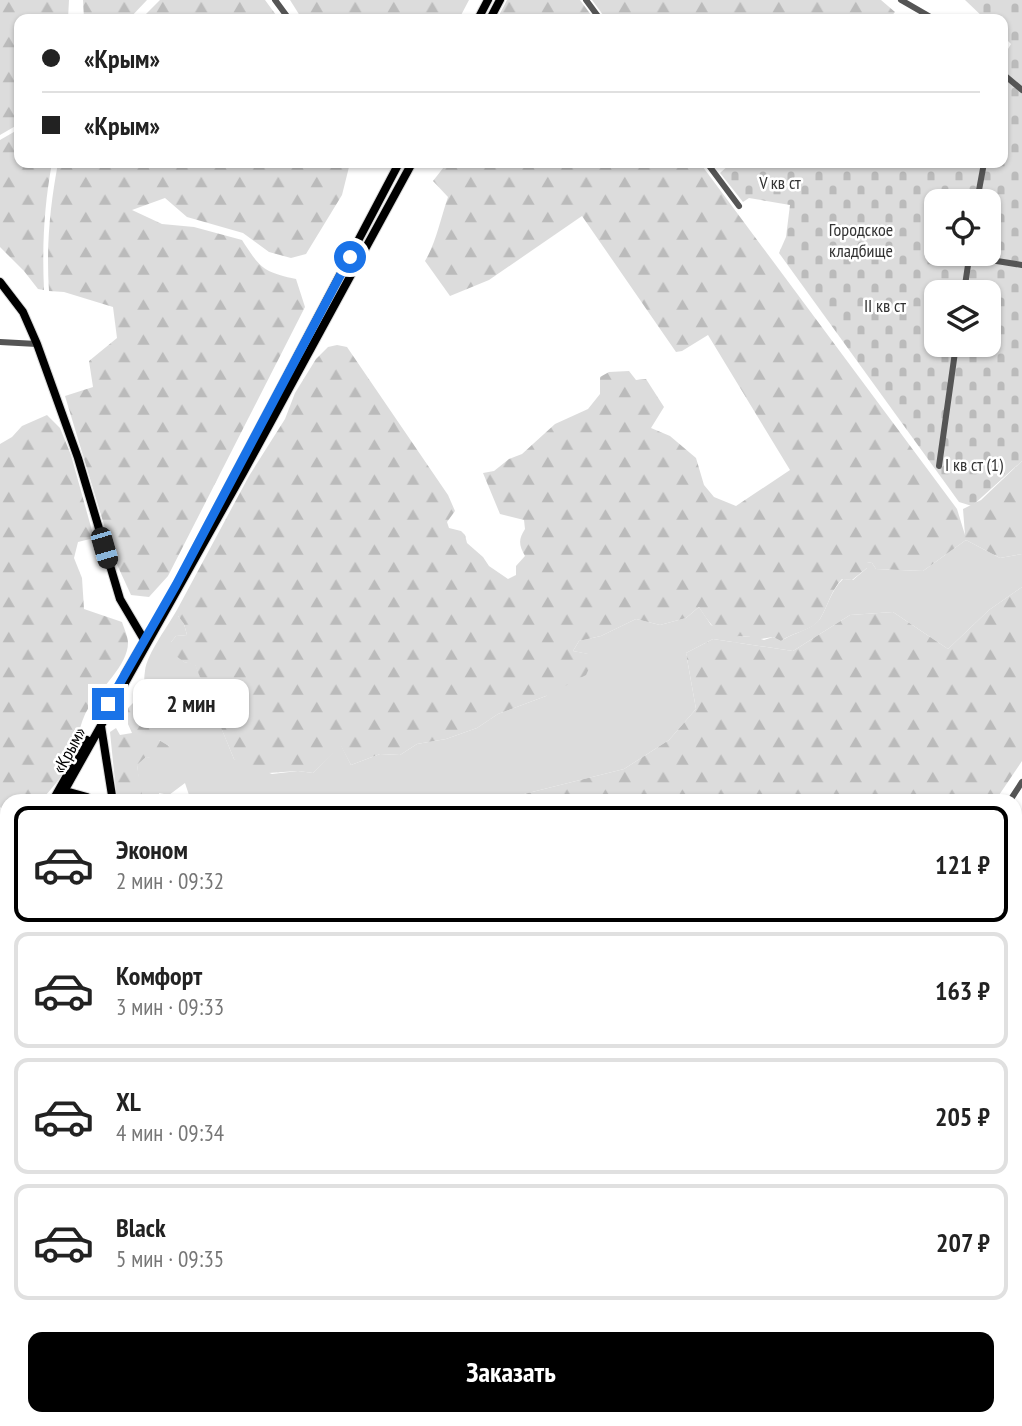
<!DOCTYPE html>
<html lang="ru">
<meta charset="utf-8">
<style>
:root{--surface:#fff;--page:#f6f6f6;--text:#222;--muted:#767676;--line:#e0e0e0;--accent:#000}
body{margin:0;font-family:"PT Sans Narrow",sans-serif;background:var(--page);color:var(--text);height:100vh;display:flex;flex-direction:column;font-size:26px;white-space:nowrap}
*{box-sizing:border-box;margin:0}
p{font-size:23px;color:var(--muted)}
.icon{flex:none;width:38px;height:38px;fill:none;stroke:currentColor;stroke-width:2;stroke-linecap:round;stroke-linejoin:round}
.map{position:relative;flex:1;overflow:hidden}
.panel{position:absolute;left:0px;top:794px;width:1022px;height:632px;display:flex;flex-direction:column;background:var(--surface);border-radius:21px 21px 0 0;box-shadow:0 2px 5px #0004}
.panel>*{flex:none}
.banner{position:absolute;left:14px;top:14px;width:994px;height:154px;border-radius:14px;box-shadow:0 2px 5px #0004;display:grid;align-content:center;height:154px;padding:0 28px;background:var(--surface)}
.fabs{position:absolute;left:924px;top:189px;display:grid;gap:14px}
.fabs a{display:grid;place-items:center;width:77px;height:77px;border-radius:14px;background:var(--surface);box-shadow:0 2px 5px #0004;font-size:35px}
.end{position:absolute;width:32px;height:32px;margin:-16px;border:9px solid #1a73e8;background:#fff;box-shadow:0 0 0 4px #fff}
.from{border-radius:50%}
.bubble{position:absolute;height:49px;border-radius:14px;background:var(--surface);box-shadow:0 2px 5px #0004;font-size:23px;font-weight:700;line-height:49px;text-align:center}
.car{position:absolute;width:21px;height:42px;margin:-21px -10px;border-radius:9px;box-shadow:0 0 5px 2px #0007;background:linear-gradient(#222 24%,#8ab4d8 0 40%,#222 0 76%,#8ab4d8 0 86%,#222 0)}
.banner b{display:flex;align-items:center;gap:24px;height:66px;font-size:26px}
.banner b+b{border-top:2px solid var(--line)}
.banner i{width:18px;height:18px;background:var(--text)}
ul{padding:12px 0 0;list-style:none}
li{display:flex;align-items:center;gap:21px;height:116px;margin:0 14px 10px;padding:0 14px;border:4px solid var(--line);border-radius:14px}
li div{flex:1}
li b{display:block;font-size:26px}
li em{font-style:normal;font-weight:700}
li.active{border-color:var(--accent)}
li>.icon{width:63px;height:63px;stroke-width:1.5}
.primary-button{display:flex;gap:14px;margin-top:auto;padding:14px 28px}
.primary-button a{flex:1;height:80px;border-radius:14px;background:var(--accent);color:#fff;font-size:28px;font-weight:700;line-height:80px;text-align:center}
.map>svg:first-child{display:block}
.grass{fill:#dcdcdc}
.forest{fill:url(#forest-firs)}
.cemetery{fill:url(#cemetery-stones);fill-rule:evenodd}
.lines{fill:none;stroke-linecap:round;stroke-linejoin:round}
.major-casing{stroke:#dbdbdb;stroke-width:10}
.minor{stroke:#555;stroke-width:6}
.major{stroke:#000;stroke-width:8}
.route{stroke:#1a73e8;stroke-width:9}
.labels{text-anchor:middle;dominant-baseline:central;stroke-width:5;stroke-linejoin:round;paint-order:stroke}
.park-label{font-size:18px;fill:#333;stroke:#fff}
.street-label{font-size:18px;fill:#000;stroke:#fff}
</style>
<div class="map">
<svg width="1022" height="1426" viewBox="0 0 1022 1426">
<defs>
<pattern id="forest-firs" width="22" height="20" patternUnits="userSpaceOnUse" patternTransform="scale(1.75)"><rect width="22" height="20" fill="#dcdcdc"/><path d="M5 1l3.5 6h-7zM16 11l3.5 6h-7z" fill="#bbb"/></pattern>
<pattern id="cemetery-stones" width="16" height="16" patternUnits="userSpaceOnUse" patternTransform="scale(1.75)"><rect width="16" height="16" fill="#dcdcdc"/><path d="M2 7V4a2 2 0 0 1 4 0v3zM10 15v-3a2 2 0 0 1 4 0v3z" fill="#bbb"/></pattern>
</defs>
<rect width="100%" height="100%" fill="#fff"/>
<path class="grass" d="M966 540 1000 558 1022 554V587L989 610 948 649 893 612 850 615 793 651 713 639 686 653 696 709 669 740 624 769 496 801H191L185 783 169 795 159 793 161 801H143L141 799 137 765 146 757 155 758 169 746 159 740 158 723C148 712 142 687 145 671 147 653 169 625 178 608V616L184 624 187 635 176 636 171 642 184 662 195 664 234 759 272 774 298 771 313 773 341 745 351 765 380 754 400 755 417 744 446 739 477 728 498 714 546 696 588 654 573 651 579 641 601 636 636 619 660 625 686 618 699 607 711 625 739 637 751 636 764 640 773 637 781 641C793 633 813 629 820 619 829 604 830 592 843 579L853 580 867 568V562L872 563 876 569 923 571Z"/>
<path class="forest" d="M0 0H69L68 19H19V124L0 135Z
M83 0H147L129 19H84Z
M160 0H265L279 19H141Z
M290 0H469L459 19H302Z
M507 0H580L594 19H497Z
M592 0H881L895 12 889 19H606Z
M19 129V163H52C44 206 42 246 44 290L38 289 24 271 0 247V140Z
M58 163H350L342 195 306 254 291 258 269 252 243 233 187 217 165 198 132 210 162 224 194 227 242 240C260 268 263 272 296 279L305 307 168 576 149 597 131 595 114 558 65 396 93 387 89 361 117 338 113 307 64 292 49 291C46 247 50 206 58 163Z
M447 163H700L957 509 965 535 963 509 981 500 1022 461V554L1000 558 966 540 923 571 876 569 872 563 867 562V568L852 580 842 579C830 592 829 604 820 619 812 631 793 632 781 641L773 637 754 640 750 636C722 639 713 630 699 607L686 618 660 625 636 619 601 636 579 641 573 651 589 654 594 658 586 675 546 696 498 714 477 728 446 739 417 744 400 755 380 754 351 765 341 746 313 773 298 771 254 774 234 759 195 665 184 662 171 652V642L176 636 187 635 184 624 178 616V608L249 476 285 419 295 393 316 359 328 347 337 345 347 347 448 495 455 511 447 522 449 528 461 531 465 535 467 543 483 557 489 566 508 579 516 575V566L525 556C519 545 518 540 525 529L524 520 500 514 483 473 494 471 509 459 522 454 555 424 588 409 600 394V377L609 372 629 371 636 380 646 379 664 407 651 428 670 436 696 458 704 485 714 497 736 506 790 470 708 335 682 351 676 352 582 216 489 280 450 296 425 261C436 243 441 217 448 197L433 181Z
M47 415 60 428 71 455 94 538 78 542 74 558 82 578 84 609 122 622C124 628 128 637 128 643 128 665 100 689 89 707 78 724 78 745 69 763 62 777 51 790 40 801L7 802V813L0 807V444L12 437 22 426Z
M1022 587V761L995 801H496L624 769 669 740 696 709 686 653 713 639 793 651 850 615 893 612 948 649 989 610Z
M147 698 152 716 159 723V740L169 746 170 753 163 761 146 757 137 765 143 801H117L110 732 116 728 120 735 132 733 123 713 134 702Z
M7 1165V1419H77L68 1426H0V1166Z
M280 1419H380L376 1426H278Z"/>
<path class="cemetery" d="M965 0H1022V461L972 506 959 502 779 253 786 237 790 205 749 198 743 202 720 173 731 163H1003V57L1011 44 1003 36V19H985ZM936 201H989V254H936ZM936 292H989V345H936Z"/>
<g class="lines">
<defs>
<path id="major" d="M478 19 488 0
M490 19 500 0
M0 282 23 312 37 344 78 458 120 599 146 643
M192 556 399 163
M125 674 150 631
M101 726 113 802
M62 790 87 797 93 802
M52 802 87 740
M58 802 243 473 412 163
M0 891 7 879
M0 905 7 892
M0 943 7 939
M1015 1378 1022 1381
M1015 1388 1022 1390"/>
</defs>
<use href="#major" class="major-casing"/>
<path class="minor" d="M275 0 289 19
M586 0 600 19
M901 0 934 19
M1003 74 1022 90
M707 163 739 206
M977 201 984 163
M978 258 1022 265
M964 292 968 265
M0 342 37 344
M939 466 956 345
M1009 802 1022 782
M1015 815 1022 819
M1015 915 1022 905
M0 1095H7
M1015 1105 1022 1094
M1015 1235 1022 1238
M74 1426 89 1419
M637 1426 641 1419
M745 1426 749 1419
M964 1426 965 1425"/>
<use href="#major" class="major"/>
</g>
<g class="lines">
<path class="route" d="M108 704 176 585 350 257"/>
</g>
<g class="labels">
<g class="park-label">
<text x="780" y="182">V кв ст</text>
<text x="861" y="229">Городское<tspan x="861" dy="21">кладбище</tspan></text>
<text x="885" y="305">II кв ст</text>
<text x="974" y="464">I кв ст (1)</text>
</g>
<g class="street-label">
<text transform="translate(69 750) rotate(-61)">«Крым»</text>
</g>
</g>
</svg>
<div class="fabs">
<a><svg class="icon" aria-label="locate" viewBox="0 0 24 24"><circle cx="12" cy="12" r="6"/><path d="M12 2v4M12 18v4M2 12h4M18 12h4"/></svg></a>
<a><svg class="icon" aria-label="layers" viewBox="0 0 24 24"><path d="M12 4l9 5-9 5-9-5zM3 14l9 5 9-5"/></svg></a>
</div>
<i class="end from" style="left:350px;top:257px"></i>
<i class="end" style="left:108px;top:704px"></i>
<div class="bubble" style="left:133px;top:679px;width:116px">2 мин</div>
<i class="car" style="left:104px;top:548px;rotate:164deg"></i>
<div class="banner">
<b><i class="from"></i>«Крым»</b>
<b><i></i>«Крым»</b>
</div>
<section class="panel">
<ul>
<li class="active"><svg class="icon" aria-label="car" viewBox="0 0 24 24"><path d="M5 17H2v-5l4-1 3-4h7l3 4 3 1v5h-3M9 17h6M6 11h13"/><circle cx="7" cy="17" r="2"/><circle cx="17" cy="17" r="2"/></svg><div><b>Эконом</b><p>2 мин · 09:32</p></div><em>121 ₽</em></li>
<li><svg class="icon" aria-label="car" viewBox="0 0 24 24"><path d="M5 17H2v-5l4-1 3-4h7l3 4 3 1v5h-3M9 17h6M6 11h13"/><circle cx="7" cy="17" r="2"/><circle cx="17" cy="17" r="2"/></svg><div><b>Комфорт</b><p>3 мин · 09:33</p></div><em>163 ₽</em></li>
<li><svg class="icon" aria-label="car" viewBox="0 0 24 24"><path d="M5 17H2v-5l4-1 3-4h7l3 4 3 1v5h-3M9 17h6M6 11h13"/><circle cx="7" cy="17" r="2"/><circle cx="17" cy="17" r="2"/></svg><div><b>XL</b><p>4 мин · 09:34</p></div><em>205 ₽</em></li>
<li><svg class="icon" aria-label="car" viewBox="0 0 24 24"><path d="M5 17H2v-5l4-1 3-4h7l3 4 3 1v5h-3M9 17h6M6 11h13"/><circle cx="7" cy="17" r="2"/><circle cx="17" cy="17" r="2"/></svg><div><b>Black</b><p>5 мин · 09:35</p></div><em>207 ₽</em></li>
</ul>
<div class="primary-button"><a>Заказать</a></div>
</section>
</div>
